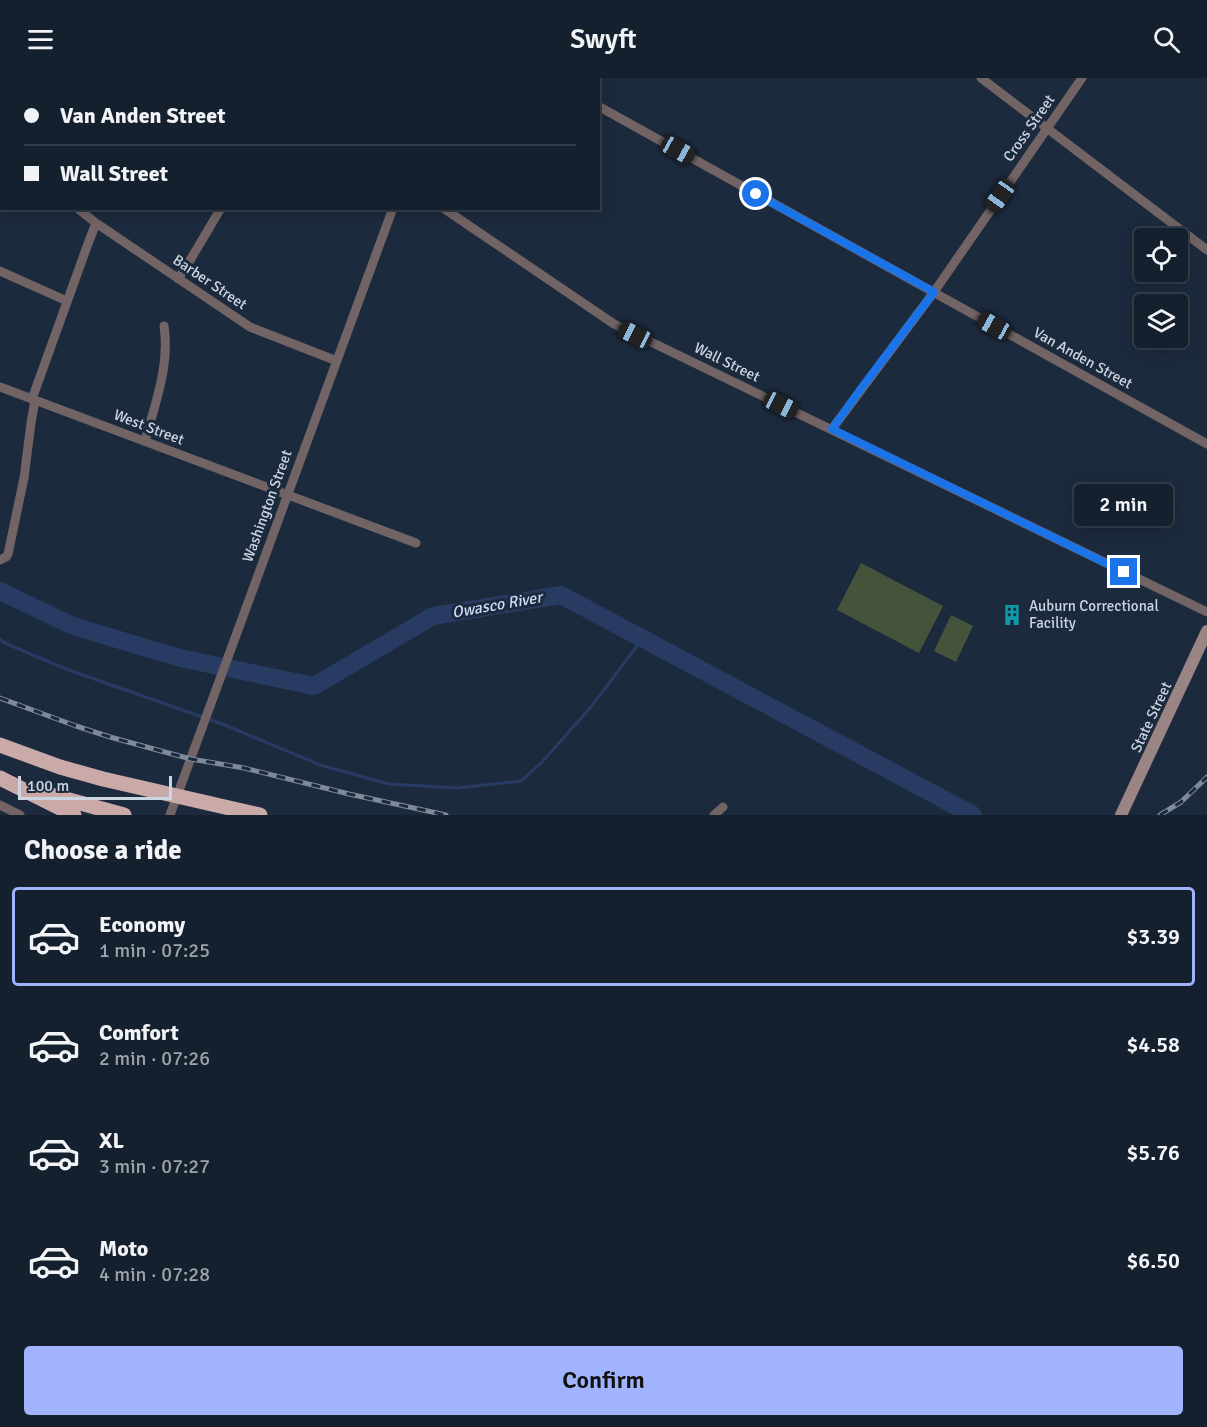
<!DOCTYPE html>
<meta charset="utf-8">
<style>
:root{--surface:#15202e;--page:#1e2836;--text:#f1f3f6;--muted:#9da3aa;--line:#343e4a;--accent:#a1b3fd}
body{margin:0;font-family:Signika,sans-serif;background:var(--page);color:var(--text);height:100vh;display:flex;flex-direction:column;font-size:22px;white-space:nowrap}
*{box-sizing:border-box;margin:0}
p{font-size:20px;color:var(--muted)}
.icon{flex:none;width:33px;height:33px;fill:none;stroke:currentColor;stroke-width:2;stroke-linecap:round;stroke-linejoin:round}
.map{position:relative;height:737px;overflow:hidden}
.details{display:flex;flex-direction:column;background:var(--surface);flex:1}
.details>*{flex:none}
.hud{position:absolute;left:0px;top:0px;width:600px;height:132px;box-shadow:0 3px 15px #0003,0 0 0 2px var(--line);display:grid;align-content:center;height:132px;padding:0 24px;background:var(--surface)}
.controls{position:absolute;left:1134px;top:150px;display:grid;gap:12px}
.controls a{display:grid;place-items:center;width:54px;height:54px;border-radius:6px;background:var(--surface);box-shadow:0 3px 15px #0003,0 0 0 2px var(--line);font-size:30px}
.scale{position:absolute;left:18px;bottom:15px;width:154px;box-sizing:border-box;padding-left:6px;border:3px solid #ccd5e2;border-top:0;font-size:16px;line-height:21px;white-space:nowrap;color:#ccd5e2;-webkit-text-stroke:4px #1c2a3d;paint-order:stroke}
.end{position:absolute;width:27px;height:27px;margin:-14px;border:8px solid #1a73e8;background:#fff;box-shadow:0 0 0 3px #fff}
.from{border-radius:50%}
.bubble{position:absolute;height:42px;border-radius:6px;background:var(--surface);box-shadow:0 3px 15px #0003,0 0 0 2px var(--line);font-size:20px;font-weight:600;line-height:42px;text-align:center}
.car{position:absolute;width:18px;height:36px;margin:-18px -9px;border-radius:8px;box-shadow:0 0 4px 2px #0007;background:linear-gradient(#222 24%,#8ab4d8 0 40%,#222 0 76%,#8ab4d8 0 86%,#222 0)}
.hud b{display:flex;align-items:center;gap:21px;height:57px;font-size:22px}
.hud b+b{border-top:2px solid var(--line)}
.hud i{width:15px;height:15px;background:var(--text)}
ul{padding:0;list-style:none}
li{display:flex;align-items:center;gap:18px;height:99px;margin:0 12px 9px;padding:0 12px;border:3px solid transparent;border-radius:6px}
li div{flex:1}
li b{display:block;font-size:22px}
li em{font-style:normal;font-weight:600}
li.selected{border-color:var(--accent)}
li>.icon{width:54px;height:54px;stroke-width:1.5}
h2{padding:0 24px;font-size:27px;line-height:72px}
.cta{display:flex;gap:12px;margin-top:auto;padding:12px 24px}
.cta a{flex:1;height:69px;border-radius:6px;background:var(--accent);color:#111;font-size:24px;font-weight:600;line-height:69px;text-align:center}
header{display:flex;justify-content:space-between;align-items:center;height:78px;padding:0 24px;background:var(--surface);font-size:27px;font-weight:600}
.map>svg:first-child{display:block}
.green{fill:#445339}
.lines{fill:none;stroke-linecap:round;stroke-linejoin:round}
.stream{stroke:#283b63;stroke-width:3}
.river{stroke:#283b63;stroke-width:18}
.minor{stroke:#726464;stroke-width:9}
.secondary{stroke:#9b8584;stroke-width:12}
.trunk{stroke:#c9aaa9;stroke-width:15}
.rail-casing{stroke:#7f8a99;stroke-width:5}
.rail{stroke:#1c2a3d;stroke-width:3;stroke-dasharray:9;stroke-linecap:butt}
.route{stroke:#1a73e8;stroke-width:8}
.labels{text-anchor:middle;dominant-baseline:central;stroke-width:6;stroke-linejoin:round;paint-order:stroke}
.street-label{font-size:15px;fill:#ccd5e2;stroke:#1c2a3d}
.poi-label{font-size:15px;fill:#ccd5e2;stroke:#1c2a3d;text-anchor:start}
.water-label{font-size:16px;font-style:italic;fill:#cddbf8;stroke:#1c2a3d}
</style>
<header><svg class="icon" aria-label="menu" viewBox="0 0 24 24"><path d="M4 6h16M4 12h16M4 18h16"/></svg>Swyft<svg class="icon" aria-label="search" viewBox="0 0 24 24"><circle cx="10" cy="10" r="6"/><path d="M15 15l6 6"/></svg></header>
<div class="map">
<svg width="1207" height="737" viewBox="0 0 1207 737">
<rect width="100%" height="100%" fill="#1c2a3d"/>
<path class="green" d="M861 485 943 528 919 575 837 532Z
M951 537 973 548 956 584 934 573Z"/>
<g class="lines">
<path class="stream" d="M0 561 5 565 66 591 225 647 320 687 389 706 457 710 521 703 542 684 591 629 643 560"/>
<path class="river" d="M0 513 73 548 180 580 314 608 433 538 561 517 973 737"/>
<path class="minor" d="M254 0 256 2
M548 0 551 2
M981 0 1207 172
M477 2 478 0
M598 28 1207 366
M0 73 2 74
M77 130 96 145 250 249 337 283
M443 130 614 246 1207 534
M0 193 67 223
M178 201 192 179 221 130
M0 309 416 465
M32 321 89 163 96 145
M832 351 934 214 1082 0
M145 363C155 326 170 287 164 248
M0 482 6 479 8 476 24 400 31 345 35 322
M0 727 20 737
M170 737 393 130
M714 737 723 729"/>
<path class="secondary" d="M1121 737 1207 553"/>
<path class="trunk" d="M0 667 60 689 103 701 260 737
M0 700 74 737
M28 713 51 717 124 737"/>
<defs>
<path id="rail" d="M0 620 76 648 110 659 161 673 191 681 244 690 349 716 446 737
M1160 737 1181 724 1207 699"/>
</defs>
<use href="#rail" class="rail-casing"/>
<use href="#rail" class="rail"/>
</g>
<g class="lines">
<path class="route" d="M756 116 934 214 860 312 832 351 1124 494"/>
</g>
<defs>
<symbol id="building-bare" viewBox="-9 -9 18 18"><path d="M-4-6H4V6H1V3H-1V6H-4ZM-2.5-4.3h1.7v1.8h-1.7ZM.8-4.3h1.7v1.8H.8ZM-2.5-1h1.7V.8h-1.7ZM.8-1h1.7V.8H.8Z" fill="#0f9aa8" stroke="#1c2a3d" stroke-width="2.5" paint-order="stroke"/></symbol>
</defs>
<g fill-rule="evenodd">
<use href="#building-bare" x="997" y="522" width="30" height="30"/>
</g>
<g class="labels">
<g class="street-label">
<text transform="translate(1029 50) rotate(-55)">Cross Street</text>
<text transform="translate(210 204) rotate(34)">Barber Street</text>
<text transform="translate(1083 280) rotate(29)">Van Anden Street</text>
<text transform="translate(727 284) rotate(26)">Wall Street</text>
<text transform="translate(149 349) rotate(21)">West Street</text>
<text transform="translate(267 428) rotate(-70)">Washington Street</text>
<text transform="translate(1151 639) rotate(-65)">State Street</text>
</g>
<g class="poi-label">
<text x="1029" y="528">Auburn Correctional<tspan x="1029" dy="17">Facility</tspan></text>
</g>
<g class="water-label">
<text transform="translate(497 527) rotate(-10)">Owasco River</text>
</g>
</g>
</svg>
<div class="controls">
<a><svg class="icon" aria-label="locate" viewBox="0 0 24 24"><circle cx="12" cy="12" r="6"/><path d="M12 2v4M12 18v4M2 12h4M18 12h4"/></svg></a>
<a><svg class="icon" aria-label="layers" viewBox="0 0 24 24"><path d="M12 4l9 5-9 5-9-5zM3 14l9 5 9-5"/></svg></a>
</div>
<div class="scale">100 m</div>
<i class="end from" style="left:756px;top:116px"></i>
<i class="end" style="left:1124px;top:494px"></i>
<div class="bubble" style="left:1074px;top:406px;width:99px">2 min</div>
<i class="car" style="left:678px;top:72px;rotate:119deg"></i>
<i class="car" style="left:1000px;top:118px;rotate:215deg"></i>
<i class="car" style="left:994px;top:248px;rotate:299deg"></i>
<i class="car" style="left:635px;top:257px;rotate:296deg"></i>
<i class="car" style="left:781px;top:327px;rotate:116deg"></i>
<div class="hud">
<b><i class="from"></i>Van Anden Street</b>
<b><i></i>Wall Street</b>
</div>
</div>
<section class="details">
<h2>Choose a ride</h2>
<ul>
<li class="selected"><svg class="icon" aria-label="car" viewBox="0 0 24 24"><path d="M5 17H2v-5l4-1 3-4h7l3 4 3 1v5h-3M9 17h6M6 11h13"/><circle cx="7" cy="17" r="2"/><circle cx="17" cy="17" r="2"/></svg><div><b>Economy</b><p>1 min · 07:25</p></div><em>$3.39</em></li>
<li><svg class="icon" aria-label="car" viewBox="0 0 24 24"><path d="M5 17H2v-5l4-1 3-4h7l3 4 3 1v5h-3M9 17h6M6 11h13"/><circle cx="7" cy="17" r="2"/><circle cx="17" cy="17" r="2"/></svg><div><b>Comfort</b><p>2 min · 07:26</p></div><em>$4.58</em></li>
<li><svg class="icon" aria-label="car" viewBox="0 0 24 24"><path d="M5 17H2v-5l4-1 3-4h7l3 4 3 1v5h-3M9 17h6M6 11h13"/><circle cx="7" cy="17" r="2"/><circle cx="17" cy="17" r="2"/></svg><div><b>XL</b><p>3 min · 07:27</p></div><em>$5.76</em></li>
<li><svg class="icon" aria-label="car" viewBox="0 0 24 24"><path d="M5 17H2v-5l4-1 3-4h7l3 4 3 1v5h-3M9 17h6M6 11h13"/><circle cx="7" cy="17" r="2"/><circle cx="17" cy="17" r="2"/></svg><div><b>Moto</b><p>4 min · 07:28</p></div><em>$6.50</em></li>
</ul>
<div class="cta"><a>Confirm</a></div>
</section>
